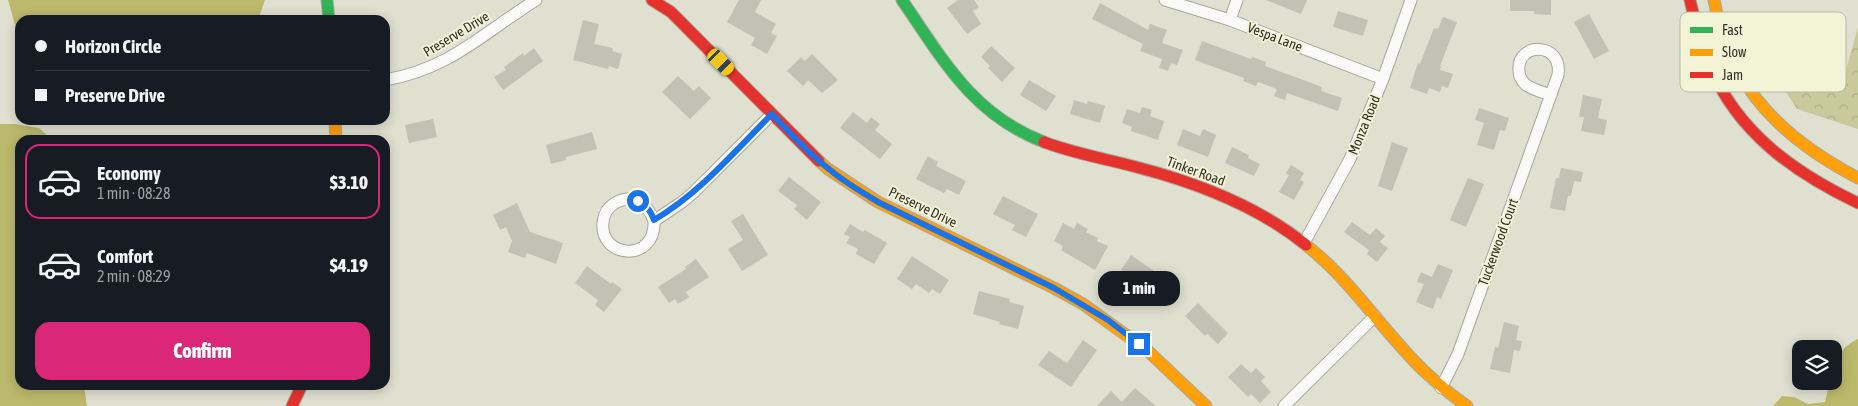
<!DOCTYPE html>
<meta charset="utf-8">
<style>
:root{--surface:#171b24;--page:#20242c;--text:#f1f3f6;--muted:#9ea1a6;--line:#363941;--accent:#db2777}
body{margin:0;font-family:"Asap Condensed",sans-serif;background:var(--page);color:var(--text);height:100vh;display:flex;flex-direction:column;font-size:19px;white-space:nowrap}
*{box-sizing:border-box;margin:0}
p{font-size:16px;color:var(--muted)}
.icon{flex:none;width:28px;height:28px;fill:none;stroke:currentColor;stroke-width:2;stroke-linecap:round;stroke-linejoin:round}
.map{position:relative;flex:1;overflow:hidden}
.panel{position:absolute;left:15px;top:135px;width:375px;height:255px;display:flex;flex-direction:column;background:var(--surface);border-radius:15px;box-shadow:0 2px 12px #0003}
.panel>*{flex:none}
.banner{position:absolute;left:15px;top:15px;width:375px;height:110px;border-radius:15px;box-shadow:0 2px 12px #0003;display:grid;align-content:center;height:110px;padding:0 20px;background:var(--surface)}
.fabs{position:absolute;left:1792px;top:340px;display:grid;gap:10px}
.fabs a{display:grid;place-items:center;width:50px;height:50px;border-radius:10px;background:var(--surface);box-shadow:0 2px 12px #0003;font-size:25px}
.end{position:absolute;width:22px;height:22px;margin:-11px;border:6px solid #1a73e8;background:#fff;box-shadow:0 0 0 2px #fff}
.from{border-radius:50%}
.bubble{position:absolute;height:35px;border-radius:15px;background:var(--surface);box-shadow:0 2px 12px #0003;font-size:16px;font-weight:800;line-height:35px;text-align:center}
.car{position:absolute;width:15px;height:30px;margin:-15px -8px;border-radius:6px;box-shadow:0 0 4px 1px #0007;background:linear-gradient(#f5c518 24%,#345 0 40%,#f5c518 0 76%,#345 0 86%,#f5c518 0)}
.banner b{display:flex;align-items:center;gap:18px;height:48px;font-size:19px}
.banner b+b{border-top:1px solid var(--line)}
.banner i{width:12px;height:12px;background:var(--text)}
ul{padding:9px 0 0;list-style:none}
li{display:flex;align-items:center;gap:15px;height:75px;margin:0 10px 8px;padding:0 10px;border:2px solid transparent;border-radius:15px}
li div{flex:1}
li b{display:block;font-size:19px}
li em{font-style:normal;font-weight:800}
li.selected{border-color:var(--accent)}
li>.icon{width:45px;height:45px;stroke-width:1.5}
.action{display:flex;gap:10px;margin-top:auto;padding:10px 20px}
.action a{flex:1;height:58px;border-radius:15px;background:var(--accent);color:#fff;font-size:20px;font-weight:800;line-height:58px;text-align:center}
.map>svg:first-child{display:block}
.forest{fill:url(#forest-crowns)}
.water{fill:#bcb96c}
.building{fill:#c1c1b4}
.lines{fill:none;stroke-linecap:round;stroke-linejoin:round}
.street-casing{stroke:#a7a79c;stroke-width:13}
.fast-casing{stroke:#a7a79c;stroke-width:13}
.slow-casing{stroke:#a7a79c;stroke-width:13}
.jam-casing{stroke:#a7a79c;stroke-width:13}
.street{stroke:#fafaf8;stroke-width:11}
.fast{stroke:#30b455;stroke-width:11}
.slow{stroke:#ff9f0a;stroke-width:11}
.jam{stroke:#e5322d;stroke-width:11}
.route{stroke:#1a73e8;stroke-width:6}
.labels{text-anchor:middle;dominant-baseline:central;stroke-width:4;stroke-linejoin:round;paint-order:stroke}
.street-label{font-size:14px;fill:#333329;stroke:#f3f3d8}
.key{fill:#f3f3d8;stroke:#b9b9a4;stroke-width:1}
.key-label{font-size:14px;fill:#333329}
</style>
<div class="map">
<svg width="1858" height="406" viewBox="0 0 1858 406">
<defs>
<pattern id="forest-crowns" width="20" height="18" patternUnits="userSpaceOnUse" patternTransform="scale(1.25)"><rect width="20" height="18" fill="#cac99e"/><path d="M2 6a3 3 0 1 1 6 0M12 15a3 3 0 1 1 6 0" fill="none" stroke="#aead88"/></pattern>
</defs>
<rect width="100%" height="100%" fill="#e0e0d1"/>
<path class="forest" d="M1858 27V129L1797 109 1781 85 1792 74 1816 82 1846 70Z"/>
<path class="water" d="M8 0H265L258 20H20V42Z
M0 124H15L39 128 52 140H20V385H84L87 406H0Z
M1858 339V406H1773L1782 396 1794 397 1808 404 1825 402 1830 381H1834C1834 361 1839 348 1858 339Z"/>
<path class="building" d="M739 0H761L755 12 776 24 771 33 777 36 767 54 751 45 755 38 727 22Z
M958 0H974L979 7 973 11 981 24 967 34 947 8Z
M1266 0H1307L1301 14Z
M1510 0H1551V15L1534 14V11H1510Z
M1100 3 1148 30 1150 24 1167 30 1162 43 1183 50 1177 65 1171 63 1168 71 1159 68 1162 59 1140 51 1143 44 1092 19Z
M1338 11 1368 20 1363 36 1333 27Z
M1589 14 1609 51 1594 59 1574 22Z
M1443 17 1457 22 1440 66H1441L1440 70 1453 74 1448 88 1442 86 1440 92 1429 88 1427 94 1410 88 1418 63 1420 64 1434 28 1438 29Z
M583 20 599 24 594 44 613 48 612 51 622 54 618 69 609 66 608 69 573 60Z
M1202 41 1251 59 1252 57 1266 62 1265 66 1322 87 1321 91 1342 98 1338 111 1287 93 1285 100 1274 96 1277 89 1258 82 1256 86 1243 81 1244 78 1195 60Z
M991 46 1015 68 1002 82 988 68 990 66 981 57Z
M534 48 543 61 503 90 494 77 506 70 504 67 523 53 524 56Z
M812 54 838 80 822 93 808 80 803 86 787 71 801 57 805 61Z
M678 76 694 91 699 86 711 98 690 119 662 92Z
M1029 80 1056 96 1046 111 1020 95Z
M1583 95 1602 99 1598 118 1607 120 1604 135 1581 131 1584 117H1579Z
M1074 100 1087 104 1088 101 1105 106 1100 123 1070 114Z
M1142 107 1152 110 1150 116 1164 121 1158 140 1131 131 1132 127 1122 123 1127 109 1140 113Z
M1479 108 1509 118 1505 131 1500 130 1494 150 1477 145 1484 123 1475 120Z
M853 112 867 123 871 117 880 124 875 130 892 144 880 159 840 128Z
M433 119 437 137 409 143 405 125Z
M1183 129 1200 136 1203 129 1216 135 1208 157 1177 145Z
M592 132 597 149 566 157V160L551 164 546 145Z
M1392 142 1408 148 1392 191 1378 186Z
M1232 147 1249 155 1248 158 1260 164 1254 176 1225 163Z
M928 156 938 162 936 166 966 181 959 195 947 189 944 193 916 179Z
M1291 165 1304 173 1300 180 1304 182 1294 200 1279 192 1289 175 1286 173Z
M1561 168 1583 172 1581 182 1574 181 1571 196H1568L1565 211 1550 208 1556 178H1559Z
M789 177 821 202 807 220 794 209 797 205 778 191Z
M1468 178 1484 184 1466 227 1450 220Z
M1003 196 1038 214 1026 237 1012 230 1015 225 993 214Z
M517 203 530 232 563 243 556 264 527 253 525 258 508 252 512 241 506 227 500 230 493 215Z
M743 214 768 255 742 271 728 249 743 240 731 221Z
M1352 222 1370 235 1376 228 1385 236 1380 242 1388 248 1377 262 1367 254 1369 250 1344 232Z
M1063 223 1074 229 1077 223 1088 229 1086 232 1098 238 1097 241 1108 246 1095 270 1061 250 1063 246 1054 241Z
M850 224 863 232 865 230 887 243 874 264 856 254 858 249 846 243 850 237 844 234Z
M1131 255 1161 276 1159 279 1166 283 1169 298 1155 302 1153 292 1121 270Z
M912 256 949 280 940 294 932 289 929 293 916 284 912 289 897 279Z
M696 259 709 277 686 292 689 297 678 304 675 299 669 303 658 287 686 269 685 267Z
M1438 264 1453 270 1441 299 1437 297 1433 309 1416 302 1424 284 1417 282 1421 272 1432 277Z
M587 266 611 284 612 282 622 289 604 312 595 305 598 300 575 283Z
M979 291 1010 299 1009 302 1024 306 1018 329 999 324 1000 322 973 314Z
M1198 303 1228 333 1218 344 1207 334 1205 336 1185 316Z
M1504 322 1519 326 1516 340 1522 341 1520 351 1514 350 1510 373 1490 369 1495 347 1498 348Z
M1083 340 1097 350 1071 387 1038 365 1049 351 1067 363Z
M1241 364 1251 373 1256 368 1265 377 1261 381 1271 392 1260 403 1251 394 1248 397 1228 377Z
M1135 388 1156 406H1097L1111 391 1122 402Z"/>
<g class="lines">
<defs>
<path id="street" d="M1165 0 1230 20 1383 79
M1230 20 1237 0
M385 80C450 69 483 33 536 0
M654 221C648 204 632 193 615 203 608 207 604 214 603 222 599 259 656 263 654 221L682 202 694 192 772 114
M1304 243 1350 159 1383 79 1411 0
M1441 388 1458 354 1558 75C1563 41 1516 42 1519 71 1519 76 1522 81 1525 84 1532 90 1543 92 1551 95
M1284 406 1375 316"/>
<path id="fast" d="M327 0 329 20
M902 0C943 60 973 115 1044 142"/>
<path id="slow" d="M1714 0C1716 10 1718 20 1721 30 1742 101 1795 145 1858 178
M335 120 336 140
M819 161 828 169 878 202 1054 288 1083 304 1148 351 1206 406
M1306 245C1352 281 1381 329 1423 370 1437 383 1451 395 1467 406"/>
<path id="jam" d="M652 0 671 12 819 161
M1690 0C1695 23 1701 44 1710 66 1738 133 1795 173 1858 203
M1044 142C1075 154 1108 159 1140 168 1197 183 1259 207 1306 245
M292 406 302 385"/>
</defs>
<use href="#street" class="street-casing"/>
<use href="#fast" class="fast-casing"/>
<use href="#slow" class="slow-casing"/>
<use href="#jam" class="jam-casing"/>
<use href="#street" class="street"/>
<use href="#fast" class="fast"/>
<use href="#slow" class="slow"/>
<use href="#jam" class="jam"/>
</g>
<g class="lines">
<path class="route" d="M638 201C647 206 651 211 654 220 700 193 735 151 772 114 790 133 808 153 829 169 844 182 862 192 878 202L1054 288 1108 320 1139 344"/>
</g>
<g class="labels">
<g class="street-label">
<text transform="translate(456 34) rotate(-31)">Preserve Drive</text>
<text transform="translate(1275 37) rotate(21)">Vespa Lane</text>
<text transform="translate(1364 125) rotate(-68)">Monza Road</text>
<text transform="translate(1196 171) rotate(20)">Tinker Road</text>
<text transform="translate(923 207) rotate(26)">Preserve Drive</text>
<text transform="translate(1498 242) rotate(-70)">Tuckerwood Court</text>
</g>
</g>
<rect x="1680" y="12" width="166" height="80" rx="8" class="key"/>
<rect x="1690" y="27" width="23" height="6" fill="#30b455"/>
<rect x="1690" y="49" width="23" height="7" fill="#ff9f0a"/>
<rect x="1690" y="72" width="23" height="6" fill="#e5322d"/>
<g class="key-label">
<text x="1722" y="35">Fast</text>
<text x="1722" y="57">Slow</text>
<text x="1722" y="80">Jam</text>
</g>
</svg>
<div class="fabs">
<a><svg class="icon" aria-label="layers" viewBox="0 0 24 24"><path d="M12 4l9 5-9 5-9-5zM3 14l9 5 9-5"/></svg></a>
</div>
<i class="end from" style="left:638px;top:201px"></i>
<i class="end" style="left:1139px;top:344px"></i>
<div class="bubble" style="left:1098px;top:271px;width:82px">1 min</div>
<i class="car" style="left:721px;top:62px;rotate:135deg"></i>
<div class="banner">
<b><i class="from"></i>Horizon Circle</b>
<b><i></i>Preserve Drive</b>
</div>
<section class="panel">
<ul>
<li class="selected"><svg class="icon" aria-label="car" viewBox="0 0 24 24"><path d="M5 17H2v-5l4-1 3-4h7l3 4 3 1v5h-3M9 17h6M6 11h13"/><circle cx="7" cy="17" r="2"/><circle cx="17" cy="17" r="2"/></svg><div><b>Economy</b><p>1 min · 08:28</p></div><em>$3.10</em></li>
<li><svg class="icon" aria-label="car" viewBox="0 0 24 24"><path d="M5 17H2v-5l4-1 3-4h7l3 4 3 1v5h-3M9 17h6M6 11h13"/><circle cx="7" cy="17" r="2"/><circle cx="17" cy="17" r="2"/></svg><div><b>Comfort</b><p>2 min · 08:29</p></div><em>$4.19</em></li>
</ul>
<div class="action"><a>Confirm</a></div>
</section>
</div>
